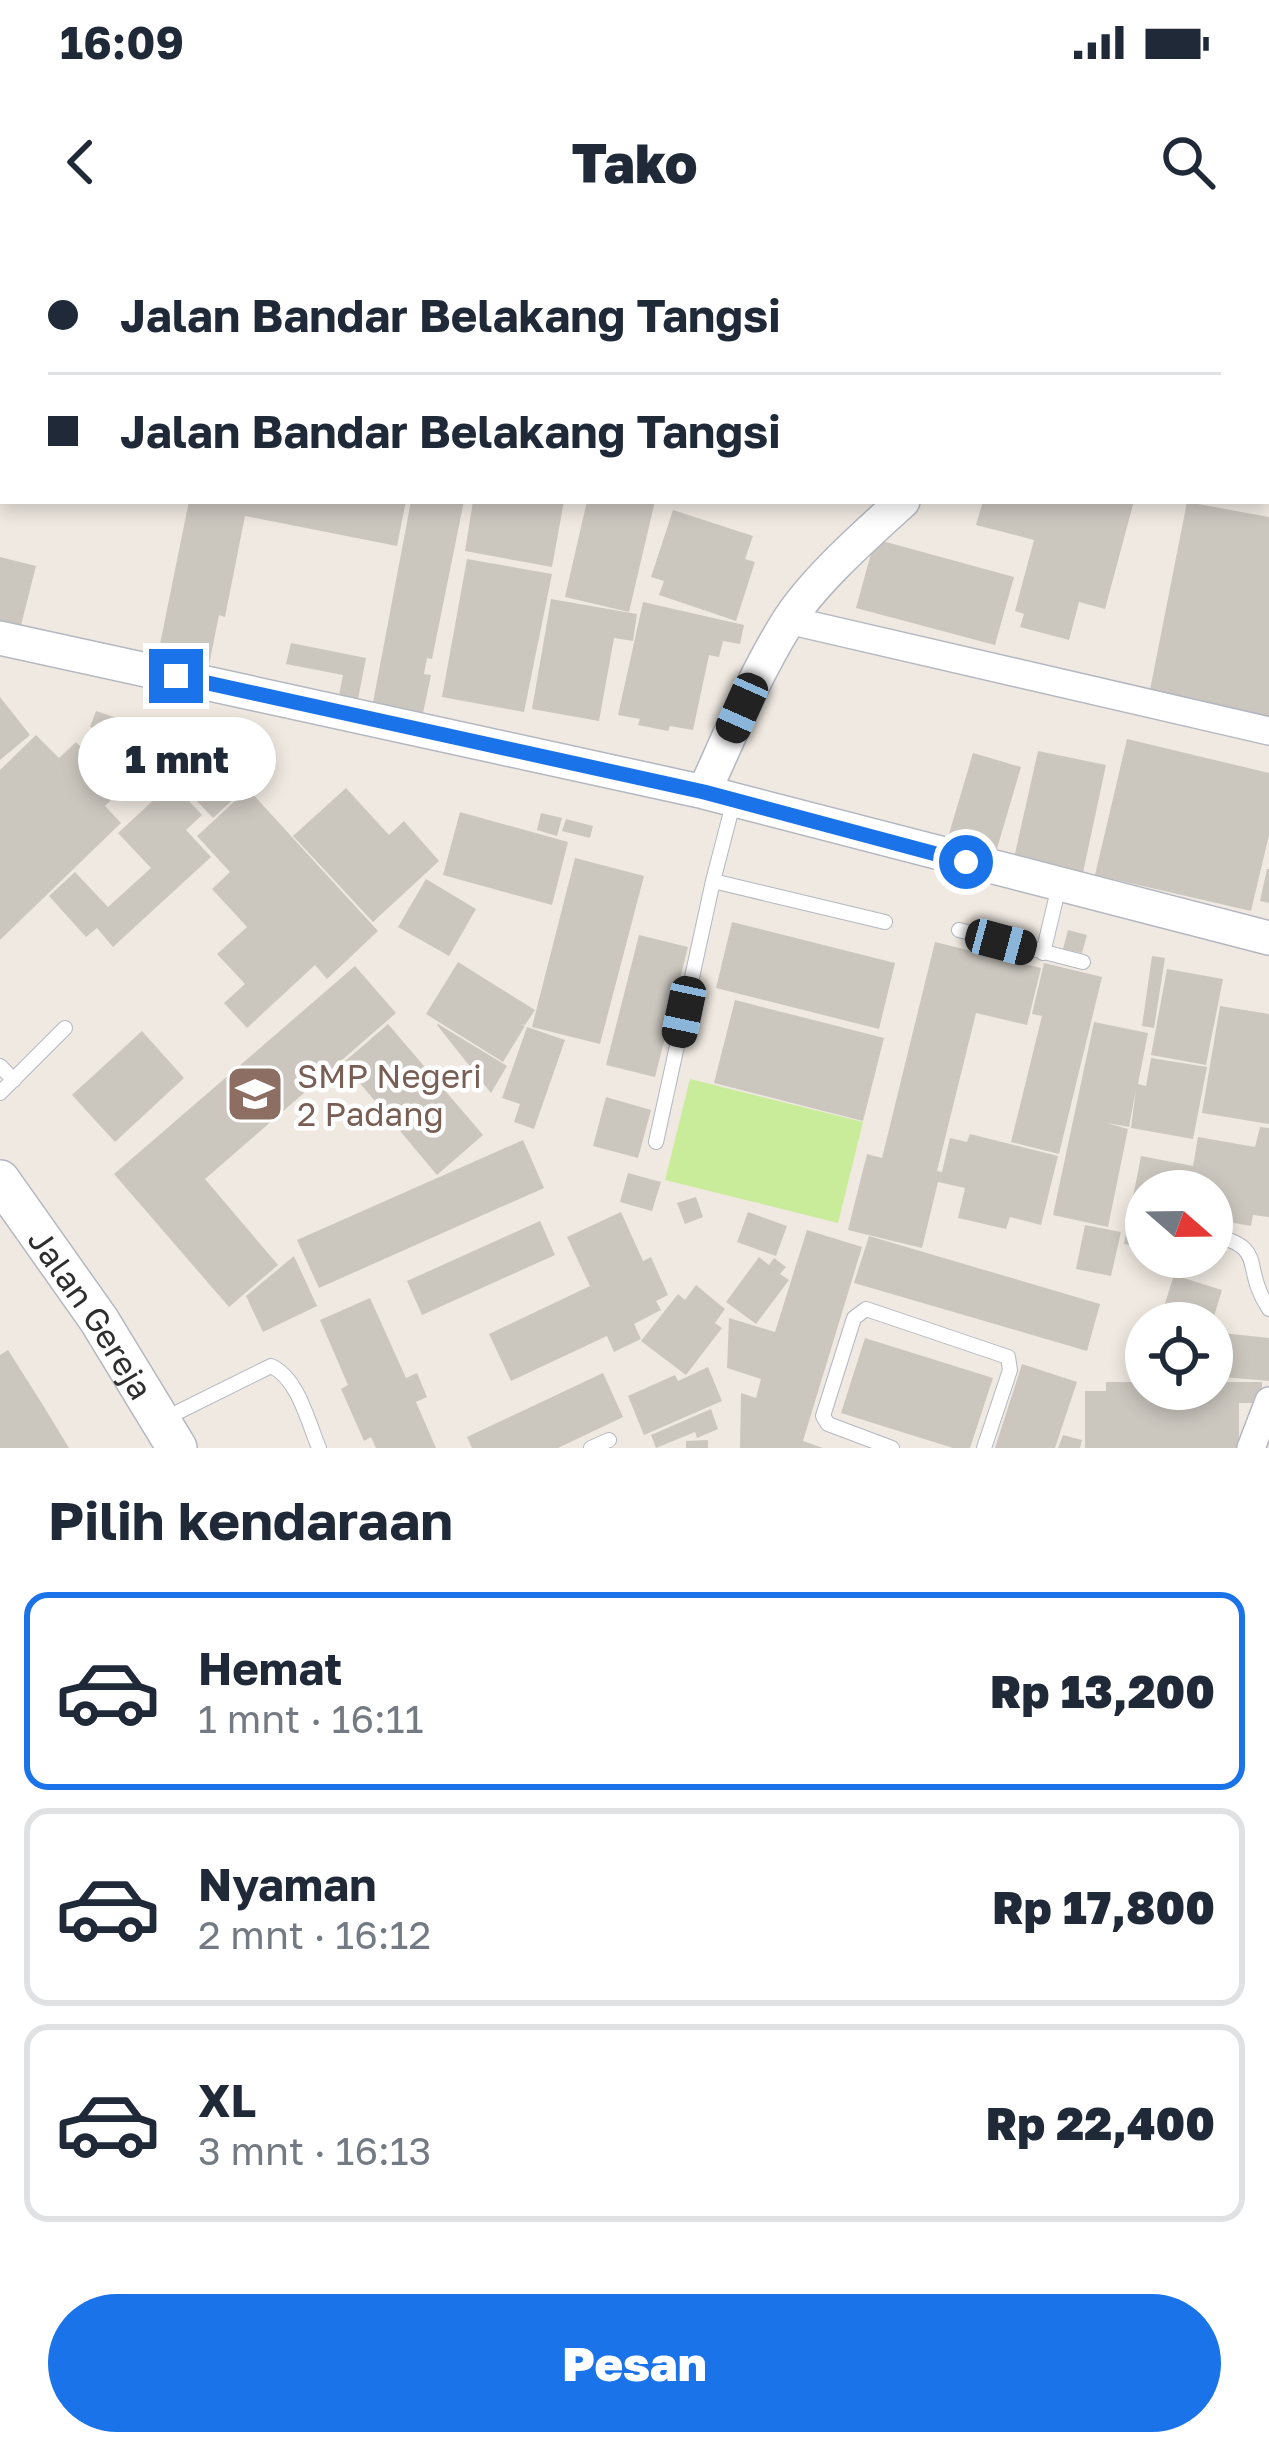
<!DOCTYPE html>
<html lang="id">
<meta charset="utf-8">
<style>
:root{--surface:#fff;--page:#f2f2f3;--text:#1f2937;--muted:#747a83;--line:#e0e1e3;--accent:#1a73e8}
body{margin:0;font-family:"Golos Text",sans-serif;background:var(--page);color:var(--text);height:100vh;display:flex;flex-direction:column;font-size:45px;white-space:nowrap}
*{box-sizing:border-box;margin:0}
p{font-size:39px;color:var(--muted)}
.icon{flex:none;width:66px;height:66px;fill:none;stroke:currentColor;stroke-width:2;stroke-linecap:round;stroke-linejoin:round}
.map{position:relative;height:1208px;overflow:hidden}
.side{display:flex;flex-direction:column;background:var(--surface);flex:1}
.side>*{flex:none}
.hud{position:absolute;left:0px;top:0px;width:1269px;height:264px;box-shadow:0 6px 18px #0003;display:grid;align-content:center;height:264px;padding:0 48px;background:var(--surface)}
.needle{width:78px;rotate:110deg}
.buttons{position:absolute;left:1125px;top:930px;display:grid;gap:24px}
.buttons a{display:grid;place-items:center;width:108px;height:108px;border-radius:50%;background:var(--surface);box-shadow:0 6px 18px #0003;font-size:60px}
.end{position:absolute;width:54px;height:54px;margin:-27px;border:15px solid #1a73e8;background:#fff;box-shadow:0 0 0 6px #fff}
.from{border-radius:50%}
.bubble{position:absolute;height:84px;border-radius:42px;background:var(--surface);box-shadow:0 6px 18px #0003;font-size:39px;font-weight:800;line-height:84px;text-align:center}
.car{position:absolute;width:36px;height:72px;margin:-36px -18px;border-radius:15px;box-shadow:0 0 9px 3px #0007;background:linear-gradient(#222 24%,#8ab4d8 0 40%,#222 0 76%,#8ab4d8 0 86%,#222 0)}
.hud b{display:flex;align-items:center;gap:42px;height:114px;font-size:45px}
.hud b+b{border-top:3px solid var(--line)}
.hud i{width:30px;height:30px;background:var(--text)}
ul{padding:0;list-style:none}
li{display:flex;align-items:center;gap:36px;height:198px;margin:0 24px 18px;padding:0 24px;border:6px solid var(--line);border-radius:24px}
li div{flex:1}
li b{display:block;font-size:45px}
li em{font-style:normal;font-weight:800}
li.selected{border-color:var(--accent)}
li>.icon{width:108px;height:108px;stroke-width:1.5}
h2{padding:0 48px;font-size:54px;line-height:144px}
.primary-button{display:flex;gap:24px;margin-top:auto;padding:24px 48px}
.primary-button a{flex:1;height:138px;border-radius:72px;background:var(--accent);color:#fff;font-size:48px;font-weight:800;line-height:138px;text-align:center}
.status{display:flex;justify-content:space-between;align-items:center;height:84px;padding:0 60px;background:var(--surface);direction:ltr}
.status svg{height:33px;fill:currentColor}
header{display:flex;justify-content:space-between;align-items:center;height:156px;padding:0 48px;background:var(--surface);font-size:54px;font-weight:800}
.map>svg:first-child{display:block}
.pitch{fill:#c9ec9a}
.building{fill:#cbc7bf}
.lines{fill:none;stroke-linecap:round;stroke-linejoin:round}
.service-casing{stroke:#b4b7c1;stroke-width:16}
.minor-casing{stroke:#b4b7c1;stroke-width:30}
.tertiary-casing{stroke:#b4b7c1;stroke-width:36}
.secondary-casing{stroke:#b4b7c1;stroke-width:42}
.service{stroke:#fff;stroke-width:14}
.minor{stroke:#fff;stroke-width:27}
.tertiary{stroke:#fff;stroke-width:33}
.secondary{stroke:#fff;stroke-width:39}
.route{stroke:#1a73e8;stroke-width:15}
.labels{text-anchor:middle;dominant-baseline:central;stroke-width:9;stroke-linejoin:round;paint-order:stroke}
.education-label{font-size:33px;fill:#785e54;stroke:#fff;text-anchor:start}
.street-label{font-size:33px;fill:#2e2e2e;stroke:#fff}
</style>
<div class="status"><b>16:09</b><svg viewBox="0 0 49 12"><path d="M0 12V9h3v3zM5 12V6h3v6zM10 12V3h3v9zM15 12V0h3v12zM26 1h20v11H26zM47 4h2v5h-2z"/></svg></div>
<header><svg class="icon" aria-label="back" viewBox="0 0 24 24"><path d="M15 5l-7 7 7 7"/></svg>Tako<svg class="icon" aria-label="search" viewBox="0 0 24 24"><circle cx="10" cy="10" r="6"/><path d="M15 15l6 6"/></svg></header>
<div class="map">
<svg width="1269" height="1208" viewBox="0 0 1269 1208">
<rect width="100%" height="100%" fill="#efe9e1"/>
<path class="pitch" d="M690 839 863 882 838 983 665 940Z"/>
<path class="building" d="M189 261H406L397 306 245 276 225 377 219 375 209 425 158 414Z
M411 261H464L432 419 427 418 424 434 431 435 421 483 371 473Z
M473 261H564L552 327 465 311Z
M587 261H655L629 372 565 357Z
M983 261H1134L1105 369 1079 362 1069 400 1020 387 1024 374 1015 371 1034 300 976 285Z
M1187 262 1269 277V479L1149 455Z
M673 270 753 296 745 319 755 322 736 381 659 355 664 341 651 337Z
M875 299 1014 337 995 405 856 368Z
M0 317 36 326 18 397 0 392Z
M467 319 552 334 524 472 442 457Z
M551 359 637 374 633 401 614 398 599 481 532 469Z
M643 362 744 385 740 404 723 401 719 417 709 415 693 490 670 486 668 491 638 485 640 479 618 475Z
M291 403 366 418 358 459 339 455 343 435 286 424Z
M0 457 30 495 0 520Z
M96 471 155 491 149 507 90 487Z
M167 492 209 507 169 543 153 524 130 544 121 534Z
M36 495 59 518 76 502 122 549 105 566 121 583 0 700V530Z
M1127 499 1269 533V595L1251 671 1095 635Z
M211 507 243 508 264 531 213 578 193 557 208 543 192 525Z
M1038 511 1106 525 1081 642 1012 627Z
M973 513 1021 527 994 619 946 604Z
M172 543 202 575 186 590 211 617 113 707 97 688 86 697 49 656 75 632 108 667 151 628 118 593Z
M346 548 389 595 404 581 439 621 373 682 293 596Z
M248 549 378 691 327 739 315 725 247 788 224 763 245 744 217 714 247 687 212 649 230 632 197 596Z
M460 572 568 602 552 665 443 635Z
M541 573 562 578 557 596 537 590Z
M566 579 593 586 590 598 562 591Z
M575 618 644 636 600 804 532 787Z
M1267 629H1269V663L1260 661Z
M426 639 476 669 449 716 398 687Z
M732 682 895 723 879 789 716 748Z
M1068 690 1087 695 1082 713 1063 709Z
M639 695 688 707 655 837 606 825Z
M935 702 1041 728 1027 785 976 773 937 931 942 932 950 898 967 902 970 894 1058 916 1041 985 1010 977 1006 989 958 978 965 948 938 942 922 1008 848 990 867 914 882 918Z
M1152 716 1165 718 1154 788 1142 786Z
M458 722 535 770 525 785 520 784 525 786 503 822 426 774Z
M1044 723 1102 737 1059 914 1011 902 1042 776 1032 774Z
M355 726 396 773 205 939 278 1025 229 1067 114 934Z
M1167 729 1223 739 1206 825 1151 815Z
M735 760 884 798 863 881 714 843Z
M1220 766 1269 774V884L1202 873Z
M1094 782 1148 793 1138 844 1146 846 1151 818 1207 827 1193 899 1131 888 1136 849 1129 887 1107 883 1128 889 1108 987 1053 975Z
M388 784 483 895 437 935 343 823Z
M438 784 507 826 491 853 437 785Z
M527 787 565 800 534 889 514 882 520 864 502 858Z
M142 791 184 838 115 902 72 855Z
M606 857 651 870 638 918 593 906Z
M1260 887 1269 888V977L1253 975 1251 986 1212 979V951H1146V1008L1124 1004 1141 916 1193 926 1198 897 1255 907Z
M523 900 544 948 319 1048 297 1000Z
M628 933 661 942 652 971 620 962Z
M696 957 703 977 685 984 677 963Z
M621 972 643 1021 651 1017 668 1055 656 1061 661 1070 634 1084 641 1099 614 1112 607 1096 511 1141 489 1094 590 1046 567 997Z
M748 972 787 986 776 1016 737 1002Z
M540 981 555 1015 422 1075 407 1041Z
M1085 985 1121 992 1111 1036 1076 1029Z
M807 990 862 1007 803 1201 823 1208H740L741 1153 756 1158 761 1139 727 1128 729 1078 775 1092Z
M869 996 1100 1064 1087 1111 854 1043Z
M294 1016 317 1066 263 1092 246 1056Z
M759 1017 769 1025 774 1018 786 1027 780 1034 789 1040 756 1084 726 1062Z
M1174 1035 1222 1050 1212 1083H1182L1161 1076Z
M696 1045 725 1069 715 1083 722 1088 686 1135 641 1101 678 1054 685 1060Z
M370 1058 406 1138 417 1133 427 1157 416 1162 436 1208H376L371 1197 364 1201 341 1149 348 1145 320 1080Z
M1213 1092 1269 1098V1141L1212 1136Z
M865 1098 993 1138 970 1208H953L841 1173Z
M8 1110 41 1162 69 1208H0V1115Z
M1022 1124 1077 1142 1055 1208H995Z
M708 1127 722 1161 644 1195 628 1156 675 1135 678 1141Z
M603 1133 623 1177 558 1208H472L467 1197Z
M1106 1142H1146V1149L1167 1151 1211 1150 1212 1142H1262V1163H1239V1208H1085V1151H1106Z
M711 1169 718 1189 697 1198 695 1192 656 1208 651 1195Z
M1063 1195 1082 1200 1080 1208H1058Z
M708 1200V1208H686V1201Z"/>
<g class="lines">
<defs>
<path id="service" d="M713 641 885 682
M959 690 1083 722
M1043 713 1059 646
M0 826 14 840
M0 853 65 788
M656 902 713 641 734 560
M1212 995C1269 1008 1240 1025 1269 1069
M164 1179 271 1126C298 1138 308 1182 319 1208
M591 1208 609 1200
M892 1208 828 1184 823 1176 854 1078 866 1069 1008 1117 1010 1130 984 1208"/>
<path id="minor" d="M1179 0 1194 3
M1266 18 1269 19
M788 380 1269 491
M1251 1208 1269 1161"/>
<path id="tertiary" d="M1041 3 1043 0
M0 398 704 552 1269 698
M704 552C730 495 754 436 787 383 813 341 866 295 903 261"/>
<g id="secondary">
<path id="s1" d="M0 940 99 1080 177 1208"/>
</g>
</defs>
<use href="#service" class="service-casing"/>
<use href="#minor" class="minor-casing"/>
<use href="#tertiary" class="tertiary-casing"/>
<use href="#secondary" class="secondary-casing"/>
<use href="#service" class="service"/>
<use href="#minor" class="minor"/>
<use href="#tertiary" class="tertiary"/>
<use href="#secondary" class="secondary"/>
</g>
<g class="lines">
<path class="route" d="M176 436 704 552 966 622"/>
</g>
<defs>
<symbol id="school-square" viewBox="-11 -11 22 22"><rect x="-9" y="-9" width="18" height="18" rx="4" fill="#8d6e63" stroke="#fff"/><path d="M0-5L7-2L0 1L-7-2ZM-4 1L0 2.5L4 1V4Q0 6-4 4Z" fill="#fff"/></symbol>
</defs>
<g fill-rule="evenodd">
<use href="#school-square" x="222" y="821" width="66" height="66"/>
</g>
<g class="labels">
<g class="education-label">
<text x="297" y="835">SMP Negeri<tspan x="297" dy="38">2 Padang</tspan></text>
</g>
<g class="street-label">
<text stroke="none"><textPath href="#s1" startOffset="162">Jalan Gereja</textPath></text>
</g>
</g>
</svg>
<div class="buttons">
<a><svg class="needle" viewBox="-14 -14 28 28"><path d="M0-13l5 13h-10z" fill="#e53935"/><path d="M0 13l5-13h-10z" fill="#747a83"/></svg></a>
<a><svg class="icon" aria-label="locate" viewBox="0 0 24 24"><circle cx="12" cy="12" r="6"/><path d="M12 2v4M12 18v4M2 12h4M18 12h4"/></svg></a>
</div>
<i class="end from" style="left:966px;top:622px"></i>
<i class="end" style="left:176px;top:436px"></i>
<div class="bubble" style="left:78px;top:477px;width:198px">1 mnt</div>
<i class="car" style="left:742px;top:468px;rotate:204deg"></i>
<i class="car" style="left:1001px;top:702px;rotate:105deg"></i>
<i class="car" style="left:684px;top:772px;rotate:192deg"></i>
<div class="hud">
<b><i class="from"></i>Jalan Bandar Belakang Tangsi</b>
<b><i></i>Jalan Bandar Belakang Tangsi</b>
</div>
</div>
<section class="side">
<h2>Pilih kendaraan</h2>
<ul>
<li class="selected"><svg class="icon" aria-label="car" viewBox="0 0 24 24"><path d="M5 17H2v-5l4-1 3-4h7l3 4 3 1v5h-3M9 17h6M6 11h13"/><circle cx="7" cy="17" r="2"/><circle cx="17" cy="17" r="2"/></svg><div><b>Hemat</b><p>1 mnt · 16:11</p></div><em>Rp 13,200</em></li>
<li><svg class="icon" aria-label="car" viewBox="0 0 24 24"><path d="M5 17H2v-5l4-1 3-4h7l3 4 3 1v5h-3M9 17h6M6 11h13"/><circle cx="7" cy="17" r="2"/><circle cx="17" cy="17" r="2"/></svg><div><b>Nyaman</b><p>2 mnt · 16:12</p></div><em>Rp 17,800</em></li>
<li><svg class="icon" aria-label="car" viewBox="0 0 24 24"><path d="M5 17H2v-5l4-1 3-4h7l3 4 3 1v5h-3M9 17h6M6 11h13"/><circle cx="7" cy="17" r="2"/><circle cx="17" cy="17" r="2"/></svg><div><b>XL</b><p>3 mnt · 16:13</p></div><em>Rp 22,400</em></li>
</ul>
<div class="primary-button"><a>Pesan</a></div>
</section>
